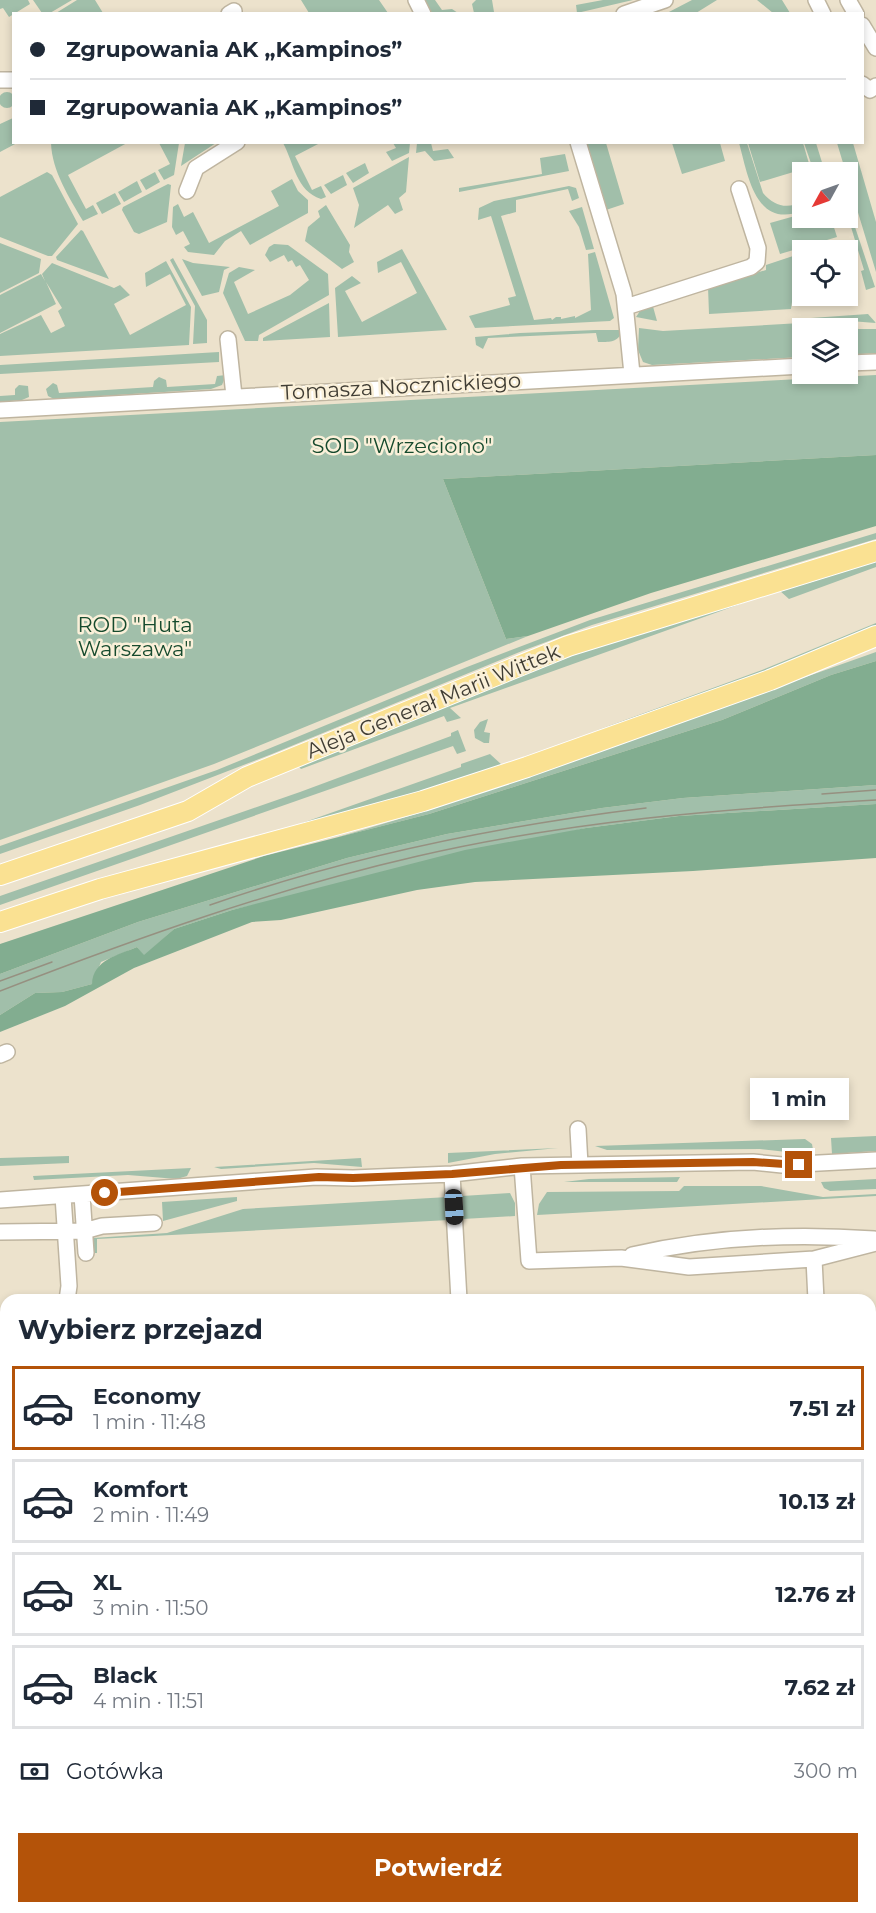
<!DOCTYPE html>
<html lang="pl">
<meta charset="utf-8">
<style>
:root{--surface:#fff;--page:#f6f6f7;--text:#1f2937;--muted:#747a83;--line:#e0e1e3;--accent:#b45309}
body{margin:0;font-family:Montserrat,sans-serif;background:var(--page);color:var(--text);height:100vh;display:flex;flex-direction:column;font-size:22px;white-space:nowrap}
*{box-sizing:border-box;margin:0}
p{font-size:20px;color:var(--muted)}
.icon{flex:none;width:33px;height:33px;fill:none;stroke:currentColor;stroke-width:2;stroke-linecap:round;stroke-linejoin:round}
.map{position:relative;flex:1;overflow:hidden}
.drawer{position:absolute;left:0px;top:1294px;width:876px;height:620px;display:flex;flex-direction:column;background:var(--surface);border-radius:18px 18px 0 0;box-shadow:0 3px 9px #0003}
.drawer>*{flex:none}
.banner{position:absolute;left:12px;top:12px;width:852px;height:132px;border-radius:0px;box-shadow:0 3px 9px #0003;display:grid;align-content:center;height:132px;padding:0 18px;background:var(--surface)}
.needle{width:39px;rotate:230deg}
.fabs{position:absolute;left:792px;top:162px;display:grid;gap:12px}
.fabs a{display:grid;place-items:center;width:66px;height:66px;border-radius:0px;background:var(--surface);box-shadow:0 3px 9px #0003;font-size:30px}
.end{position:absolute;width:27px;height:27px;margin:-14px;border:8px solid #b45309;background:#fff;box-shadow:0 0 0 3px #fff}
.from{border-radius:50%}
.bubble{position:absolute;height:42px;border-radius:0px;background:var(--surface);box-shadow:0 3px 9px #0003;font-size:20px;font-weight:700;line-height:42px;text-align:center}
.car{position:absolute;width:18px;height:36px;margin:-18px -9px;border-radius:8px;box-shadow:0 0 4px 2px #0007;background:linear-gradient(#222 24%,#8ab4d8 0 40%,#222 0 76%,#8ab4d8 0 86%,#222 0)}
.banner b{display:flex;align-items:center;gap:21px;height:57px;font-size:22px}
.banner b+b{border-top:2px solid var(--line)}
.banner i{width:15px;height:15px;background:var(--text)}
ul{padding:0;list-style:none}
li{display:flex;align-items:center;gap:18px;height:84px;margin:0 12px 9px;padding:0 6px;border:3px solid var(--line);border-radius:0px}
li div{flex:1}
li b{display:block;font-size:22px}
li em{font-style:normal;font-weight:700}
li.active{border-color:var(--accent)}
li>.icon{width:54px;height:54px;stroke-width:1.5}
h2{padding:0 18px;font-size:27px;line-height:72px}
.pay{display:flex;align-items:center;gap:15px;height:66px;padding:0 18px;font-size:22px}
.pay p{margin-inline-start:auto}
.action{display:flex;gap:12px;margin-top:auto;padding:12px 18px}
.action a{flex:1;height:69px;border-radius:0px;background:var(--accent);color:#fff;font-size:24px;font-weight:700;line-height:69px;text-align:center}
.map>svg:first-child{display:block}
.green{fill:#a1bfaa}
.forest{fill:#82ad90}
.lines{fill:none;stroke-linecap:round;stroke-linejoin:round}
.minor-casing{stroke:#bfb5a0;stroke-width:18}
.major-casing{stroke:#fff;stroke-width:22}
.minor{stroke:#fff;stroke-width:15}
.major{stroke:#fae192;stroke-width:20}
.tram{stroke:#969080;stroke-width:1.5}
.rail-casing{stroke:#969080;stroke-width:7}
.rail{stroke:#faf0d9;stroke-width:4.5;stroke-dasharray:14;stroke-linecap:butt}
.route{stroke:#b45309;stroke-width:8}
.labels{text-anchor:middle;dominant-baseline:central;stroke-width:5;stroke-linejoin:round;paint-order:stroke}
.street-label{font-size:21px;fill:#403d34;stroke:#faf0d9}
.park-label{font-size:21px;fill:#164a2d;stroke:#faf0d9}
</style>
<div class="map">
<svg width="876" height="1913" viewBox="0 0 876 1913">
<rect width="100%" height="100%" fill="#ece2cc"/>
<path class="green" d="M0 0H28L30 4 9 17 3 8 0 9Z
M33 0H72L50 13H42Z
M77 0H95L103 13H56Z
M301 0H379L388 13H309Z
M422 0H435L442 10 452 9 458 13H425Z
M476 0H492L494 12 474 13 472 4Z
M603 0H633L577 13 576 5Z
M692 0H717L696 13H667Z
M757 0H782L790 13H773Z
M-1 100a8 8 0 1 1 16 0a8 8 0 1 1-16 0Z
M13 118 14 142 17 143 0 152V124Z
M51 143H127L68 175 86 209 93 205 98 214 83 221C69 197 52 171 51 143Z
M159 143H179L174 175 164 180 158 170 170 164Z
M185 143V142L216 143 181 166Z
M283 143H320L295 156 312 190 321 186 326 197 321 199C296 191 294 163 283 143Z
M393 143H410L409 153 392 161 386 152 396 148Z
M417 143H431L433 151 448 149 454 158 434 161 425 151 416 153Z
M586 143H606L624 204 606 210Z
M672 143H720L725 161 682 174Z
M739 143H747L763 193C774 206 788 210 802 201V211C755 229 748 175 739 143Z
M748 143H803L810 167 760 182Z
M804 143H816L825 172H814Z
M837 143H853L876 222V272Z
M565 154 569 171 459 192V188L542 174 540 158Z
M409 157 406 192 399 198 403 210 395 214 388 205 354 228 359 205 353 188Z
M365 163 369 173 353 183 346 173Z
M47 172 52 175 78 224 52 256H48L0 237V197Z
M155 172 160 182 146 190 140 180Z
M343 175 347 185 331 194 324 185Z
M292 179 298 191 308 200V213L250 245 241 231 225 241 214 255 188 252 184 247 190 244 183 231 176 235 172 227 173 207 178 204 184 217 193 212 209 243 279 206 271 191Z
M137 181 142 192 124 202 118 192Z
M168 184 171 185 167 222 139 234 134 232 122 210 123 207Z
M569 186 576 188 579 198 572 201 568 189 516 200V212L501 216 534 320 551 318 552 320 556 317H561V319L575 316V318L591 310 588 254 595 252 614 318 610 321 475 328 469 316 510 305 508 298 516 296 491 216 478 220 479 208 494 201Z
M115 193 121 204 102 214 96 203Z
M326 205 350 245 349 252 354 262 342 269 305 241 308 227 320 217 318 211Z
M848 206 875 287 866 290 861 271 864 270 848 217Z
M582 207 594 249 586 250 579 227 569 211Z
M802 214V218H831L837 237 780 254 770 223Z
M81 230 83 231 109 279 57 260 56 257Z
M0 243 41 259 39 273 0 293Z
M274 244 288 245 328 274 329 295 259 335 258 341H245L223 293 229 273 239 267 255 270 234 282 248 314 290 295 309 280 300 265 296 267 292 260 288 262 284 255 270 262 265 255 269 247Z
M402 249 447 330 338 337 335 288 352 276 361 283 345 291 362 322 417 293 401 262 378 273 377 262Z
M802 253V296H827L821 300 792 302 791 309 709 314 708 287 766 270V265Z
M173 258 207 320V343L193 344 195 306 170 260Z
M182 259 193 263 230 267 224 270 219 292 202 296Z
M166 261 191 307 189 345 0 356V334L41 315 51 333 65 326 58 311 62 308 46 282 56 304 0 333V295L41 274 45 281 42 274 52 263 114 288 120 285 130 295 114 304 130 335 186 305 170 274 146 287 145 273Z
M329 303 330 337 263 341V338Z
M652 303 657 321 636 317 642 308Z
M868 314 876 323 811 318Z
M818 322 859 329H876V353L848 355V328H802V357L652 365 643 362 638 350 639 328 663 331Z
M596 330H622C619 343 609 342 598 342L596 333 488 338 483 349 476 345 475 337 520 333Z
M219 352V362L0 374V365Z
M226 375 222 385 211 389 54 399 48 396 46 389 53 383 57 385 59 393 153 387 154 381 159 377 166 380 167 387 215 384 217 376Z
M876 375V455L443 479 506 639 528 636 214 764 0 840V422Z
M19 385 28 386 29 397 22 400 0 402V396L15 395V389Z
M876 533V539L592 625 522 651 272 754 140 805 0 854V846L217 770 467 667 590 620Z
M876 561V567L789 599 779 590 450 708 461 718 447 722 444 716 301 769 299 767C390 728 482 687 577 654 675 620 777 595 876 561Z
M876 623V628L773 669 595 731 762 670Z
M876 652V661L831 675 722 720 429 814 335 838 433 809Z
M488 719 484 732 490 733 489 743H484L475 738 474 730 480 722Z
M458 730 466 751 457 754 453 746 0 905V896L300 792 451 736V733Z
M490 754 502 765 373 807 288 828 461 767V764Z
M876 785V804L679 816 586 828 232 910 174 929 144 956 137 947 101 962 92 984 62 992 35 993 0 1015V974L138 922 347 858 447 834 602 808 683 798Z
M876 1136V1151L832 1154 831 1138Z
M805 1139 812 1144 814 1155 760 1149 607 1150 595 1146Z
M558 1148 495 1154 448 1163V1153Z
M69 1156V1163L0 1166V1158Z
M361 1158 362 1167 314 1163 221 1169 214 1167Z
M191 1168 187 1176 177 1179 128 1175 34 1180 33 1176Z
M680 1177 677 1182H564L589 1179Z
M876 1179V1189L830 1191 824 1188 821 1182Z
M684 1186H761L823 1197 876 1194V1196L537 1215 539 1204 547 1192 679 1191Z
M510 1193 515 1203V1216L463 1219 462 1196Z
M237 1197V1201L163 1221 162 1202Z
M448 1197 449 1220 97 1239V1253H93V1238L167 1233 243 1209Z
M42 1908H72V1913H42Z"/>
<path class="forest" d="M876 455V526L651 593 528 636 506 639 443 479Z
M876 661V785L683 798 602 808 447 834 347 858 138 922 0 974V944L264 856 429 814 722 720 831 675Z
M876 804V858L693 871 475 882 417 890 281 920 252 922 134 968 65 1006 0 1032V1015L35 993 62 992 92 984C93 960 118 955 137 947L144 955 174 929 232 910 465 850 586 828 679 816Z"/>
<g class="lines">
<defs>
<path id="minor" d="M416 0 423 14
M816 0 823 14
M848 0 856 14
M229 14 234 11
M624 14 665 0
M862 25 876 48
M0 80H14
M862 84 870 90 876 86
M578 142 624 294 632 374
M187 191 196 168 237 142
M626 307 751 267 757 262 758 248 739 189
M228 339 234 396
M848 363 876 362
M0 410 802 366
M0 1055 7 1052
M578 1129 580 1165
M522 1166 529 1261 621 1258 689 1267 814 1259 876 1243
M452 1174 459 1300
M82 1195 86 1253
M63 1196 69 1286 67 1300
M0 1200 316 1177 353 1178 452 1174 522 1166 753 1162 782 1165 876 1160
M0 1232 84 1231 102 1226 154 1223
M632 1255C711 1237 793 1233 874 1239
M814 1259 816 1300
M870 1327H876
M870 1396H876
M870 1447 876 1446
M870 1536 876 1535
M870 1785 876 1784
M823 1908V1913
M285 1913 288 1908"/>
<path id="major" d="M0 875 188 811 247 777 568 646 876 551
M0 922 100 889 423 801 527 767 770 680 876 636"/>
</defs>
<use href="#minor" class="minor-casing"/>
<use href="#major" class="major-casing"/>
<use href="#minor" class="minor"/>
<use href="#major" class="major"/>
<path class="tram" d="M822 794 876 790
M210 905C351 856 498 826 646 808
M0 981 52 962
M0 991C137 938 274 889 418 856 570 821 721 809 876 800"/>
<defs>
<path id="rail" d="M180 1908 181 1913
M272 1913 273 1908
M309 1913 312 1908
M322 1913 326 1908"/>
</defs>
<use href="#rail" class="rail-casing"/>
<use href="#rail" class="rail"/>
</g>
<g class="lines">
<path class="route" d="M105 1193 319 1177 353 1178 452 1174 561 1165 753 1162 799 1165"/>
</g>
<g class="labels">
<g class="street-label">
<text transform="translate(401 386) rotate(-3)">Tomasza Nocznickiego</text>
<text transform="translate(433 701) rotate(-22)">Aleja Generał Marii Wittek</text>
</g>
<g class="park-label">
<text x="402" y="445">SOD "Wrzeciono"</text>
<text x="135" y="624">ROD "Huta<tspan x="135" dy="24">Warszawa"</tspan></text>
</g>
</g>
</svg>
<div class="fabs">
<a><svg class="needle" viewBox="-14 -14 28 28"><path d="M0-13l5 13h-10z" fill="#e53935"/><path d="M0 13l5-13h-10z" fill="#747a83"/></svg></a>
<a><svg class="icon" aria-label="locate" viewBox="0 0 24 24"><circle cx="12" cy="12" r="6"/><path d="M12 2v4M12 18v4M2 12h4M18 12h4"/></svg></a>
<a><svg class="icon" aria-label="layers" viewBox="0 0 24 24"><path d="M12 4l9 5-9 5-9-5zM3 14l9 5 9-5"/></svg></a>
</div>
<i class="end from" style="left:105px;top:1193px"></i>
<i class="end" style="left:799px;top:1165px"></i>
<div class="bubble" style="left:750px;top:1078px;width:99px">1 min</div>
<i class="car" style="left:454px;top:1207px;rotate:177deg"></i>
<div class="banner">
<b><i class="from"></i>Zgrupowania AK „Kampinos”</b>
<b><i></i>Zgrupowania AK „Kampinos”</b>
</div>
<section class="drawer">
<h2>Wybierz przejazd</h2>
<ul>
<li class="active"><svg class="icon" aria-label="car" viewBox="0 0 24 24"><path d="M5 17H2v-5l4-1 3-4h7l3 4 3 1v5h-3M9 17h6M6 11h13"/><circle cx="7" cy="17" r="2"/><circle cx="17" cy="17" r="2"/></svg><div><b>Economy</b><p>1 min · 11:48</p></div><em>7.51 zł</em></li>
<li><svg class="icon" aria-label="car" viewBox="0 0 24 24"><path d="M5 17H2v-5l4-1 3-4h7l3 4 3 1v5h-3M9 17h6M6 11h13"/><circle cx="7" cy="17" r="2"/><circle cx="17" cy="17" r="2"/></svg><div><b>Komfort</b><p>2 min · 11:49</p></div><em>10.13 zł</em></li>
<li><svg class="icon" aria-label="car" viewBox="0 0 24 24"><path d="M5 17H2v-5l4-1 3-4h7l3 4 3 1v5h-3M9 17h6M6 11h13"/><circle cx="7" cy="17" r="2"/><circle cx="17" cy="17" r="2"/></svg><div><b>XL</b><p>3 min · 11:50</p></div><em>12.76 zł</em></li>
<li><svg class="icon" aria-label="car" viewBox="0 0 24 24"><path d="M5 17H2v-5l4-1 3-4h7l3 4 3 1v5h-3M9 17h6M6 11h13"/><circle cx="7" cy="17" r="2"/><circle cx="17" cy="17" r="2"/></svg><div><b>Black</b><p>4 min · 11:51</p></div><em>7.62 zł</em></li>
</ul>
<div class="pay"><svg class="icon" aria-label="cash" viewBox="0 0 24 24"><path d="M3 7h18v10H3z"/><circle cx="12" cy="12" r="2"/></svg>Gotówka<p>300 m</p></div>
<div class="action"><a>Potwierdź</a></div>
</section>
</div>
